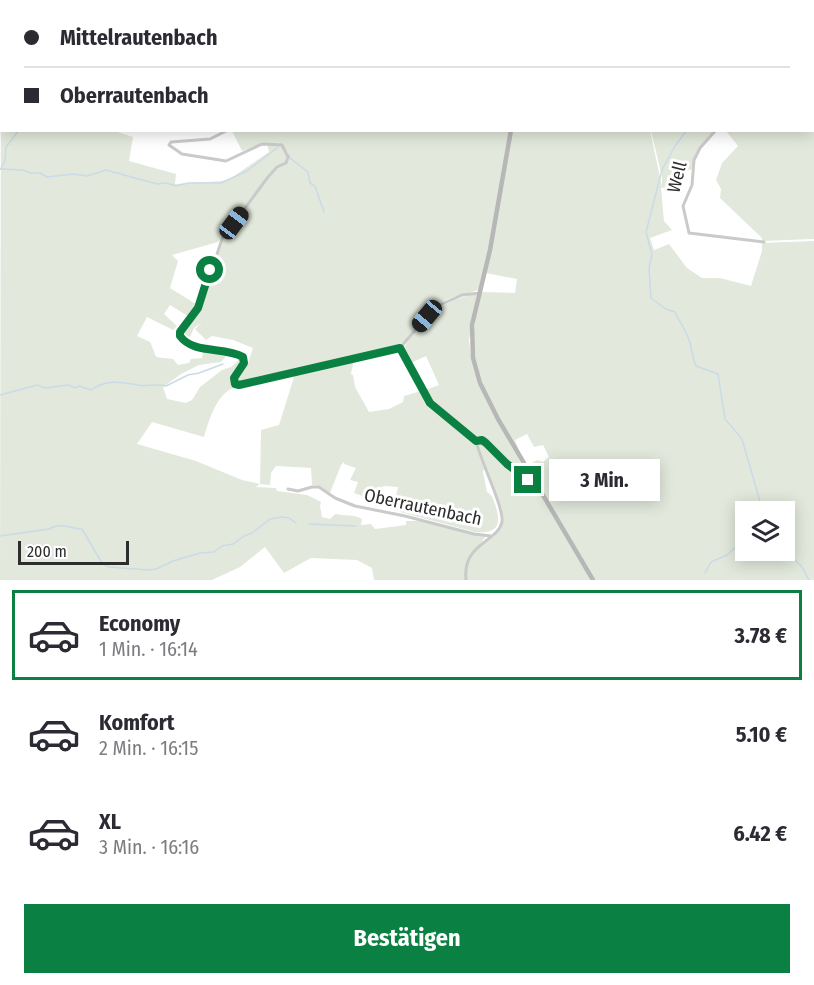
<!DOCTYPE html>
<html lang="de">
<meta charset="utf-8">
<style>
:root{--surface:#fff;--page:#f7f7f7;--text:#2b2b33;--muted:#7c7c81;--line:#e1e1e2;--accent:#0b8043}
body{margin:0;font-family:"Fira Sans Condensed",sans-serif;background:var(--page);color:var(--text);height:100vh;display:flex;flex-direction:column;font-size:22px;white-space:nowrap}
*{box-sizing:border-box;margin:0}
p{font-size:20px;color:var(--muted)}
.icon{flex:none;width:33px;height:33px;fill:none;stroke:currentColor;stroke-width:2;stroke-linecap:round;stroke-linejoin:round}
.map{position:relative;height:580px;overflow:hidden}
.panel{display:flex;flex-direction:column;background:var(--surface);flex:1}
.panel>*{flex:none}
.banner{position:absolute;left:0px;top:0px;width:814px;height:132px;box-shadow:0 3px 15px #0003;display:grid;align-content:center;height:132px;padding:0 24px;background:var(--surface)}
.buttons{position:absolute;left:735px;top:501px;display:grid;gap:12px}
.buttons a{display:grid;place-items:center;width:60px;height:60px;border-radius:0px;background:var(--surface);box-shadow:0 3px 15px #0003;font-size:30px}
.scale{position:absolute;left:18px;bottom:15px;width:111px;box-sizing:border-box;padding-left:6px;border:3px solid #2d2d2d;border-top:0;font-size:16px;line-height:21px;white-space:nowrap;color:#2d2d2d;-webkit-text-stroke:4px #fff;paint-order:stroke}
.end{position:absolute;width:27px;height:27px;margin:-14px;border:8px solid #0b8043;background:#fff;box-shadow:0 0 0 3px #fff}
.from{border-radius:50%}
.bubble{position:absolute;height:42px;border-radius:0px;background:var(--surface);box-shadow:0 3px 15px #0003;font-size:20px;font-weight:700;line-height:42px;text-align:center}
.car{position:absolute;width:18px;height:36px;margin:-18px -9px;border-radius:8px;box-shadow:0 0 4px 2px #0007;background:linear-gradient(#222 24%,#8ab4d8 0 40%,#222 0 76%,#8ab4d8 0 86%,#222 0)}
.banner b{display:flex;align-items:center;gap:21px;height:57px;font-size:22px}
.banner b+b{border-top:2px solid var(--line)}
.banner i{width:15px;height:15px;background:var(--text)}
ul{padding:10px 0 0;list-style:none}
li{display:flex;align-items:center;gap:18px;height:90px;margin:0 12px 9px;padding:0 12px;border:3px solid transparent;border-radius:0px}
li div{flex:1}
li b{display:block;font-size:22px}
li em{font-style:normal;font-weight:700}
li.selected{border-color:var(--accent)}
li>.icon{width:54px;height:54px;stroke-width:1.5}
.button{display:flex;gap:12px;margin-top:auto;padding:12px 24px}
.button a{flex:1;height:69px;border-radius:0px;background:var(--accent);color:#fff;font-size:24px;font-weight:700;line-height:69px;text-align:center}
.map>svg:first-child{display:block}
.green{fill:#e2e9dc;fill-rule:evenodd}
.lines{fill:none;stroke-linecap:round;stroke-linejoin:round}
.stream{stroke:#cadae7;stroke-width:1.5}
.street{stroke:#cacaca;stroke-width:3}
.secondary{stroke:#b7b7b7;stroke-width:4.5}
.route{stroke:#0b8043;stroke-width:8}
.labels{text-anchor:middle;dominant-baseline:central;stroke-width:6;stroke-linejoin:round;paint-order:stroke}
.street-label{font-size:18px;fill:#2d2d2d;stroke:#fff}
</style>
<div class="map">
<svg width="814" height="580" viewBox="0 0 814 580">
<rect width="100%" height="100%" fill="#fff"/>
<path class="green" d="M486 0H779V2Z
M814 27V239L762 241V238L720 198 721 189 716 180 722 163 738 146 726 131 813 130Z
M1 38 2 130 114 131 133 137 129 161 176 174 175 184 222 181 231 178 269 152 267 143 242 151 232 131 650 130 662 187V177L651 131H715L700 148 692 169 672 177 667 187 661 188 664 221 672 230 650 238 654 250 669 244 687 268 702 278H720L751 286 762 251V243L814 241V580H374L372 568 357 560 311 558 284 573 265 547 240 567 212 580H0ZM234 222 221 242 199 308 181 332 190 337 194 328 202 322 195 329 206 340 212 336 233 340 253 348 247 366H243L234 380 236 383 394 348C412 340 422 317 438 305 450 296 464 295 478 290L486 273 517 279 515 293 482 292C477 312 471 332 474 352 479 390 504 425 522 458L515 440 527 434 534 447 543 445 549 457 543 462 537 460 527 466 581 563 532 481 526 480 481 442 478 445 503 518 494 536 477 549 467 561 486 536 423 521H406V525L375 529 371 524 361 525 362 519C354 514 345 516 335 514L330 519 322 517 320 506 321 502 307 495 277 491 276 488 256 487 260 484 270 485 271 473 276 466 311 468 312 485 320 486 330 493 341 465 344 462V464L356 468 350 480 358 482 354 493 365 497 384 486 398 487 395 501 400 512 475 532C498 534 502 525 495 504 493 498 492 495 487 492L483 472 484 469 474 441 430 404 421 391 404 396 403 402 389 409 369 412 355 387 353 375 351 374 354 359 295 374 279 425 261 430 260 484 242 480 196 461 137 444 152 422 204 437C209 420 217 392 236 387L232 382 243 360 240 356 237 362 231 367 222 370 200 387 192 400 186 403 167 399 163 387 181 374 199 365 221 362 228 354 204 348 202 358 191 359 189 363 178 365 173 359C150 356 159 361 150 342L137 336 147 317 173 330 177 326 164 314 170 305 191 318 199 306 170 288 178 261 172 255 218 242ZM746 512H784V550H746Z
M477 294 469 340 471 358 478 383 529 477 528 478 483 439 470 434 431 403 423 391 439 385 426 356 409 364 403 350C406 343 411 336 416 330 433 310 450 298 477 294Z"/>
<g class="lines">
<path class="stream" d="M675 0 680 2
M743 2V0
M687 130 675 146 662 170 646 232 652 255 649 268 651 298 666 309 675 312C678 320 682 324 685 331 692 341 691 355 696 366L718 374 725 419 742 439 763 512
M289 155 290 158 308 172 310 183 315 186 324 212
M1 168 5 161 6 147 19 130
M0 169 23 170 30 173H40L47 177 73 174 87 176 106 170 157 184 166 183 176 186 188 183H221L247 171 277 148
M0 395 37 385 45 388 69 385 75 388 79 386 91 390C107 379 120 382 137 385 147 387 156 383 166 386L188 375 199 373 223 364
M309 524 356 526
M0 536 49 529C62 521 69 529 82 529L102 563 109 567 148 570 156 569 173 561 200 553 214 552 222 546 233 544 244 536 252 533 270 519 282 517 289 518 296 523
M784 549 802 567 809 580
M705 573 711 562 727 555 746 537"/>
<path class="street" d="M6 0V2
M16 2H31
M305 2 316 0
M343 2 344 0
M780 2V0
M0 6H2
M228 130 210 139 171 142 169 145 182 154 226 161 262 144 282 145 288 157 286 163 277 167 268 177 222 239 199 308 180 332 181 337C198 353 223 346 243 357L244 363 234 378 235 384 239 385 400 348 427 316 442 304 462 295 480 293
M716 130 700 148 694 160 692 185 683 206 689 233 764 242
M400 348 430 403 476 441
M476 441 482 440 486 443 525 478 529 480 533 479
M288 489 298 491 312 487H319L335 498 355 506 405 516 474 534 491 536
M466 580C462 543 498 542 502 522 504 507 480 460 476 441"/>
<path class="secondary" d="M484 0V2
M511 130 490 250 472 325 473 358 480 383 498 419 593 580"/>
</g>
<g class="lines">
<path class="route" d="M210 270 198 308 180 332V336C194 355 224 346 243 357L244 363 234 378 235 384 239 385 400 348 430 403 476 441 482 440 486 443 507 464 528 480"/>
</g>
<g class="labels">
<g class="street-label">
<text transform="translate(677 177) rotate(-76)">Well</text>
<text transform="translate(423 507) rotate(12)">Oberrautenbach</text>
</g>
</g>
</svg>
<div class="buttons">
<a><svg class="icon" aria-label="layers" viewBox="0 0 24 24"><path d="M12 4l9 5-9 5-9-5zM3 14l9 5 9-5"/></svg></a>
</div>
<div class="scale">200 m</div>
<i class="end from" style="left:210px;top:270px"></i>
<i class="end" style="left:528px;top:480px"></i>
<div class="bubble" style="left:549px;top:459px;width:111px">3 Min.</div>
<i class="car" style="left:234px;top:223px;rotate:37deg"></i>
<i class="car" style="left:427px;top:316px;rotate:220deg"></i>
<div class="banner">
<b><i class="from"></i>Mittelrautenbach</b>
<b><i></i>Oberrautenbach</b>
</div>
</div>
<section class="panel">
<ul>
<li class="selected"><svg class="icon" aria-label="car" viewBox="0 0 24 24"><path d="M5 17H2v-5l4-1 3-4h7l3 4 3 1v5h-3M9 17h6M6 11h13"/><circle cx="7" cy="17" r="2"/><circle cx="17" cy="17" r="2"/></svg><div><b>Economy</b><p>1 Min. · 16:14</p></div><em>3.78 €</em></li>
<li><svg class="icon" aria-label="car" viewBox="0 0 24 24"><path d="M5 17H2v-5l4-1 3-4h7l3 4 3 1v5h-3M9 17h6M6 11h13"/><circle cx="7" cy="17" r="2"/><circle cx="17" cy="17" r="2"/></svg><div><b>Komfort</b><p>2 Min. · 16:15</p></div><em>5.10 €</em></li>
<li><svg class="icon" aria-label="car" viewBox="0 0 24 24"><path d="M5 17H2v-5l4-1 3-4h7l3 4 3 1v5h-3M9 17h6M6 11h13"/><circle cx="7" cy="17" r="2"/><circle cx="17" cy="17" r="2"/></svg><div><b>XL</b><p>3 Min. · 16:16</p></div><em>6.42 €</em></li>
</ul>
<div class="button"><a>Bestätigen</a></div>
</section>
